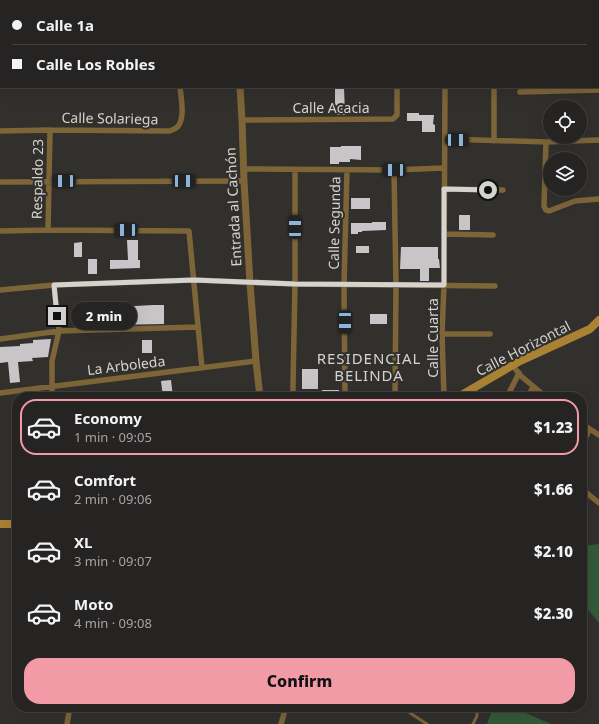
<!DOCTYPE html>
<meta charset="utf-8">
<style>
:root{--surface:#262422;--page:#2e2c2a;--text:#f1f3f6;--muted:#a4a4a5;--line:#424140;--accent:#f39aa7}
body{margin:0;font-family:"Noto Sans",sans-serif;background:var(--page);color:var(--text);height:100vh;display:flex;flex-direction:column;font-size:15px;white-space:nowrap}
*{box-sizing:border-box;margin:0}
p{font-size:13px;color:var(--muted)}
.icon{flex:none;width:22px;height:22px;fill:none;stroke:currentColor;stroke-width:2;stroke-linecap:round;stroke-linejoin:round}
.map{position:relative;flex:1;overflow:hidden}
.drawer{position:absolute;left:12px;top:392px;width:575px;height:320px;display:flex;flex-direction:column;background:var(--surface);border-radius:16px;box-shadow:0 4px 16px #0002,0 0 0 1px var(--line)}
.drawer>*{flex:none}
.top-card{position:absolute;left:0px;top:0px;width:599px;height:88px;box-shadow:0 4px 16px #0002,0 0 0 1px var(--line);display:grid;align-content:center;height:88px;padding:0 12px;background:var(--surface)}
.fabs{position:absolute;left:543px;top:100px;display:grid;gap:8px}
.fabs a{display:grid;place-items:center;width:44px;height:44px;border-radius:50%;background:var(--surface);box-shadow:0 4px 16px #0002,0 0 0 1px var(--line);font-size:20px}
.end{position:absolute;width:18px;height:18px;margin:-9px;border:5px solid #d4d3d1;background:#111;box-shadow:0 0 0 2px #111}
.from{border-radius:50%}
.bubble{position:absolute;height:28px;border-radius:14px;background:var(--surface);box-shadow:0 4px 16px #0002,0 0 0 1px var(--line);font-size:13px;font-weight:800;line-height:28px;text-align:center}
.car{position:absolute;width:12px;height:24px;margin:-12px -6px;border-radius:5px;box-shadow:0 0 3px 1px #0007;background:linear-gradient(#222 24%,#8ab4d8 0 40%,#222 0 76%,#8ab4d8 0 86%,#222 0)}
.top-card b{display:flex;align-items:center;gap:14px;height:38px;font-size:15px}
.top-card b+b{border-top:1px solid var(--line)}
.top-card i{width:10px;height:10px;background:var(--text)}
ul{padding:7px 0 0;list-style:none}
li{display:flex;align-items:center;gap:12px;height:56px;margin:0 8px 6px;padding:0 4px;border:2px solid transparent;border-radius:16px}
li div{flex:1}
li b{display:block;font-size:15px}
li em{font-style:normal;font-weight:800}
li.selected{border-color:var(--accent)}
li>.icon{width:36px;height:36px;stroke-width:1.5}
.button{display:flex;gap:8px;margin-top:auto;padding:8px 12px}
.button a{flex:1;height:46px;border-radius:16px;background:var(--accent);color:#111;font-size:16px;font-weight:800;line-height:46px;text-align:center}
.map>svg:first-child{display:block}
.green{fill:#345a39}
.building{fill:#c8c5c9}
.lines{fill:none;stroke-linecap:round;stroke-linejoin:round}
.service{stroke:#7e6538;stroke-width:3}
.minor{stroke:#7e6538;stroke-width:5.5}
.tertiary{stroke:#7e6538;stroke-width:7}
.secondary{stroke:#a98234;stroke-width:8}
.route{stroke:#d4d3d1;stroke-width:5}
.labels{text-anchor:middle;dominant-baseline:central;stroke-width:4;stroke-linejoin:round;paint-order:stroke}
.street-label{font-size:14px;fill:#d4d3d1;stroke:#32302d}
.neighbourhood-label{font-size:15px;letter-spacing:1px;fill:#d4d3d1;stroke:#32302d}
</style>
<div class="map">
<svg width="599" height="724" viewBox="0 0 599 724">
<rect width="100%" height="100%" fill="#32302d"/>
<path class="green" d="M599 544V623L582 602V546Z
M493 707H512L551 724H487Z"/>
<path class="building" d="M335 87H344L345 115H335Z
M407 113H419V115H434L433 124 435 125V132H422V121H407Z
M341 146H361V160L350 159V162H339V164H330V147H341Z
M351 198H370V209H351Z
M459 215H470V230H459Z
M372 222H386V230L362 231V232H358V234H351V223H372Z
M127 240H138V260H140V268L110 269V260H128Z
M82 242V257H74V243Z
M356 246H369V253H356Z
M401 247H438V259H439L440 268H429V281H420V269H400Z
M88 259H97V274H88Z
M153 305H164V324L116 325V307Z
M370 314H387V324H370Z
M51 339 48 357 32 358 33 361 18 362 20 382 10 383 8 362 0 363V347L20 346V344L33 343V340Z
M142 340H152V353H142Z
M302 369H318V389H302Z
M171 380 173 397H163L161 381Z
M322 390H339V397H322Z"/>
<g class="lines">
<path class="service" d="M410 713 427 724
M473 724 477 716V707"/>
<path class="minor" d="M51 1V0
M106 1 107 0
M410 1V0
M496 1V0
M552 1V0
M0 25H1
M0 77H1
M520 92 599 90
M242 120 393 119 397 115V87
M0 131 50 130 170 131C171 130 175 129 176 128 186 121 181 98 180 87
M445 139 546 142 599 140
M494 141V87
M546 142 544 206 546 210 549 211 575 201 599 199
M244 169 394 170 444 168
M394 170 396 285 395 397
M0 182 244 181
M444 189 503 190
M48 230 50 130
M0 231 48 230 189 231 202 368
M444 234 493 235
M0 290 54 285 194 280 295 284 495 286
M442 334H490
M0 339 59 331 198 327
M513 366 521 376 546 397
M0 393 256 361
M52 397V361L59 331 54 285
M293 397V385L295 284V170
M345 397 344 285 347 170
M444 397 442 334 444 285 445 87
M507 397 519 373
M528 397 533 387
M582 424 599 435
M582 445 589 430
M582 489 599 503
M346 707H348
M67 724 70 707
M281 724 286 707"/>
<path class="tertiary" d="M233 0V1
M240 87 242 120 244 181 250 283 256 361 260 397"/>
<path class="secondary" d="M458 397 520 361 590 329 599 320
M0 524H17"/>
</g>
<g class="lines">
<path class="route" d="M57 316 54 285 194 280 295 284 444 285V189L488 190"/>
</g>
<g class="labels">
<g class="street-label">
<text x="331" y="107">Calle Acacia</text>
<text transform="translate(110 118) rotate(1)">Calle Solariega</text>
<text transform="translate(37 179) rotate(-89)">Respaldo 23</text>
<text transform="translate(233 207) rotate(-93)">Entrada al Cachón</text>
<text transform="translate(334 223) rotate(-89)">Calle Segunda</text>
<text transform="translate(432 338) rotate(-90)">Calle Cuarta</text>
<text transform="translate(523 348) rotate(-27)">Calle Horizontal</text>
<text transform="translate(126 365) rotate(-7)">La Arboleda</text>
</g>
<g class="neighbourhood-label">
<text x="369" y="358">RESIDENCIAL<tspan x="369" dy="17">BELINDA</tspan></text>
</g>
</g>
</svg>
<div class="fabs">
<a><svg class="icon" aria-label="locate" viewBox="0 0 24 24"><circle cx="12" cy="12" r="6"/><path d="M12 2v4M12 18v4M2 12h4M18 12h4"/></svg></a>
<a><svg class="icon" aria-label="layers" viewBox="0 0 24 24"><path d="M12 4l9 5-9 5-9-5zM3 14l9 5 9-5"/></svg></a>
</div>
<i class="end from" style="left:488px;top:190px"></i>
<i class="end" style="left:57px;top:316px"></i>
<div class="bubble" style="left:71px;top:302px;width:66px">2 min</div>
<i class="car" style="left:457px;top:140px;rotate:91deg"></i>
<i class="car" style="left:394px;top:170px;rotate:270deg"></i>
<i class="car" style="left:64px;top:181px;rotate:270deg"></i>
<i class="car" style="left:184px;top:181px;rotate:90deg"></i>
<i class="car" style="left:295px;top:227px;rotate:0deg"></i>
<i class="car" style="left:126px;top:230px;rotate:270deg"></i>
<i class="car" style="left:345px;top:322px;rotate:180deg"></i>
<div class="top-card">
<b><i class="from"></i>Calle 1a</b>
<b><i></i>Calle Los Robles</b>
</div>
<section class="drawer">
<ul>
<li class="selected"><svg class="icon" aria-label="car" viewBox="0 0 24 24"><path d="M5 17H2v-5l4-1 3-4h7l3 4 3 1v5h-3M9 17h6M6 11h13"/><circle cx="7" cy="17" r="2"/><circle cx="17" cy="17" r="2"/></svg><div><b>Economy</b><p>1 min · 09:05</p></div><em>$1.23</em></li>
<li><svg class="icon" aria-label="car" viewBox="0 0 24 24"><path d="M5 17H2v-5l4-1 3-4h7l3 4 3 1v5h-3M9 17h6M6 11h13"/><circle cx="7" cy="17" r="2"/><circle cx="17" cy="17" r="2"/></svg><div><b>Comfort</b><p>2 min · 09:06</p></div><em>$1.66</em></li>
<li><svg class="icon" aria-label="car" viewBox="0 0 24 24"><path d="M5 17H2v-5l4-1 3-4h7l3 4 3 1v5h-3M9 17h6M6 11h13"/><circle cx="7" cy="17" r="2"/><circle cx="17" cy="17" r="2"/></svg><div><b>XL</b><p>3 min · 09:07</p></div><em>$2.10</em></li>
<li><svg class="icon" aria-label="car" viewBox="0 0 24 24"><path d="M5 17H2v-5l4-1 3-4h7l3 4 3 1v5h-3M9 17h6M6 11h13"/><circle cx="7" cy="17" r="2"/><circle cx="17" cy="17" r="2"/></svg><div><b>Moto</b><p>4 min · 09:08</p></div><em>$2.30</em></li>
</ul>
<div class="button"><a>Confirm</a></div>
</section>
</div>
